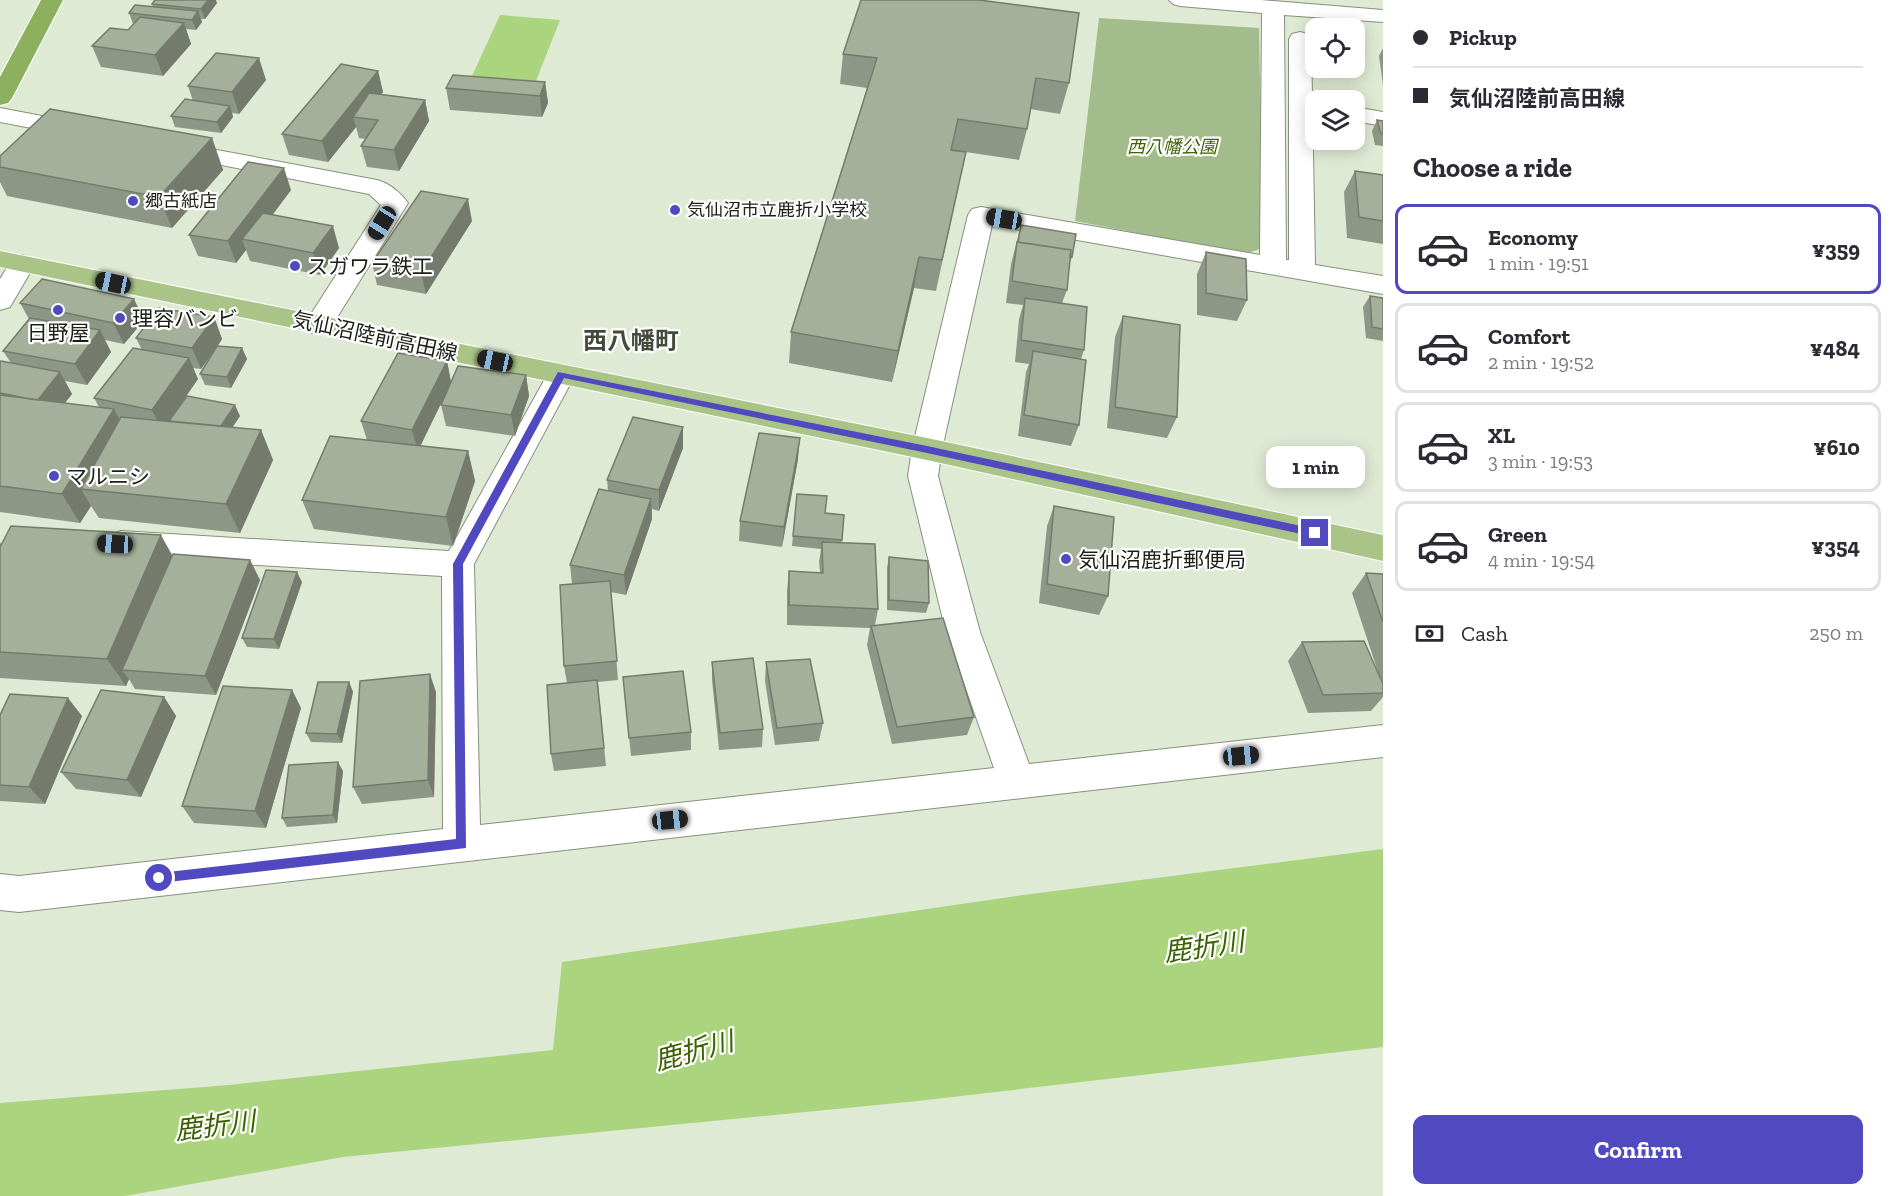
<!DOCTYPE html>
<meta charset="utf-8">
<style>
:root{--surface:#fff;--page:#f2f2f3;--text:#2b2b33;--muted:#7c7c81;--line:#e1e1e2;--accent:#5049c0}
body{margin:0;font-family:"Zilla Slab","Noto Sans JP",serif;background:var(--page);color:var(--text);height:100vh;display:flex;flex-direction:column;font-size:22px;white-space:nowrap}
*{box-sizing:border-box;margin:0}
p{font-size:20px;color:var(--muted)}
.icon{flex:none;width:33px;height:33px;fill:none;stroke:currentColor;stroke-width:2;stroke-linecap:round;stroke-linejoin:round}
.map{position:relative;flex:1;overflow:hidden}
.panel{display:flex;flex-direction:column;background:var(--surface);width:510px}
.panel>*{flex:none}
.top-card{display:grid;align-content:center;height:132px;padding:0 30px;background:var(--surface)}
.buttons{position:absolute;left:1305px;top:18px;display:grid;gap:12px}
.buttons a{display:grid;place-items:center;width:60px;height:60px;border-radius:12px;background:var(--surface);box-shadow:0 3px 15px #0003;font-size:30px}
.end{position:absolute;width:27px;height:27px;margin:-14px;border:8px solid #5049c0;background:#fff;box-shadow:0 0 0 3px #fff}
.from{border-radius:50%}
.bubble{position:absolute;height:42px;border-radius:12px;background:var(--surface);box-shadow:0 3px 15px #0003;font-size:20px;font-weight:700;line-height:42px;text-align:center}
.car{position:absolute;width:18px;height:36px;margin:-18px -9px;border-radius:8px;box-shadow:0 0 4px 2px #0007;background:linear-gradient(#222 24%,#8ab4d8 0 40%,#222 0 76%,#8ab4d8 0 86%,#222 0)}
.top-card b{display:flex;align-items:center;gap:21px;height:57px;font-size:22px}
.top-card b+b{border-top:2px solid var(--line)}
.top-card i{width:15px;height:15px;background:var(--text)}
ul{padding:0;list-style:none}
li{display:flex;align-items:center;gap:18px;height:90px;margin:0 12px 9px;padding:0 18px;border:3px solid var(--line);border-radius:12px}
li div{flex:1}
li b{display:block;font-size:22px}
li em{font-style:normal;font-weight:700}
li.active{border-color:var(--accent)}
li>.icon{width:54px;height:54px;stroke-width:1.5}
h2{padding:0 30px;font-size:27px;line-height:72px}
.pay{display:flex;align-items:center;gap:15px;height:66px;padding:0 30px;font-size:22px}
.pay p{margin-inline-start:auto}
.button{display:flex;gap:12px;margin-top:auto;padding:12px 30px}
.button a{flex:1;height:69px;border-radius:12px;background:var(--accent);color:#fff;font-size:24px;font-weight:700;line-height:69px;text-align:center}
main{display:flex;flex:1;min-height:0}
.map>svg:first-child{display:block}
.green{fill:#a3bc8b}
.water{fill:#abd47f}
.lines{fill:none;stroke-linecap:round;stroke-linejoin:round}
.minor-casing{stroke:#86917d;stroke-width:2}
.primary-casing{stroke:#fff;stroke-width:2}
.trunk-casing{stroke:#fff;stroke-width:2}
.minor{fill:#fff;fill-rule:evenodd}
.primary{fill:#a9c486;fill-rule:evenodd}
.trunk{fill:#8cb05e;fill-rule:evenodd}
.wall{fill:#8e9785}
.shaded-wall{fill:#747b6c}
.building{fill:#a5b09b;stroke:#747b6c;stroke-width:1.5}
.route{fill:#5049c0}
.poi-dot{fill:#5049c0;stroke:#fff;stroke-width:2}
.labels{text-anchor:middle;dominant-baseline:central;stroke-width:4.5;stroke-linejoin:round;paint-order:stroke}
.far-park-label{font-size:18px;font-style:italic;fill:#406303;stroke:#fff}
.far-poi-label{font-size:18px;fill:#1b1f17;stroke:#fff;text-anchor:start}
.poi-label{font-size:21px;fill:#1b1f17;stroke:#fff;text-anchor:start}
.street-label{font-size:21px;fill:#1b1f17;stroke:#fff}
.quarter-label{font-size:24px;font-weight:bold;fill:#424c3a;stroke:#fff}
.near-water-label{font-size:27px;font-style:italic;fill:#3d6000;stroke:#fff}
</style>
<main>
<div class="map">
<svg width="1383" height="1196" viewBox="0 0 1383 1196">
<rect width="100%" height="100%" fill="#dfead4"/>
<path class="green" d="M1099 18 1259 28 1263 248 1245 254 1075 221Z"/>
<path class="water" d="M500 15 560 20 536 81 472 76Z
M1383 849V1047L918 1101 343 1157 125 1196H0V1103L229 1085 553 1050 562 962 1023 895Z"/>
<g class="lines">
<defs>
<path id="minor" d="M1169 0H1261L1383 10V22L1284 15 1286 260H1289V39L1292 34 1300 32 1308 34 1311 39 1315 265 1383 276V294L992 225 942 449 938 476 980 632 1029 764 1383 725V757L19 912 0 910V874L19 876 443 829 442 576 121 557 110 553 105 544 110 535 121 531 449 551 551 368 561 365 571 368 575 375 474 564 480 825 994 768 946 632 908 476 912 449 968 215 972 209 981 207 1260 255 1262 13 1180 6 1173 4Z
M1354 107 1383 112V126L1354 121Z
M0 108 79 123 87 125 91 130 87 135 79 137 0 122Z
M174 142 377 180C389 183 401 193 408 203L328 332 318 334 308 332 304 325 381 205 369 194 165 154 162 149 165 144Z
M22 255 31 258 35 264 10 307 0 310V279L13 258Z"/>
<path id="primary" d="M0 251 927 438 1383 535V561L927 460 0 267Z"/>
<path id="trunk" d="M41 0H63L12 98 8 103 0 105V77Z"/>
</defs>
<use href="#minor" class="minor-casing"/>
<use href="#primary" class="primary-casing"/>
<use href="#trunk" class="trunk-casing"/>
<use href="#minor" class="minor"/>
<use href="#primary" class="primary"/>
<use href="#trunk" class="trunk"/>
</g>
<path class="wall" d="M217 3 205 19H201L202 22 196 30 186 29 191 44 163 76 101 67 92 46 128 30 134 24H133L129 13 153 7 152 4Z
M1316 40V67H1315L1314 44Z
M1383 48V85L1379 56Z
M843 54 1069 83 1060 114 1030 109 1027 129 1019 160 952 150 966 152 936 291 914 288 892 382 789 363 791 332 867 88 840 84Z
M1319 68H1354L1352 72Z
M378 71 383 92 381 94 425 100 429 121 399 171 367 167 361 146 366 139 359 138 356 127 328 162 289 155 282 134Z
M266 80 239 114 232 113 233 117 221 133 175 127 171 116 193 101 188 86Z
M545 82 548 103 542 117 450 110 446 88Z
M1377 120 1383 121V146L1375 145 1372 131Z
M212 138 223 170 172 228 7 196 0 182V156Z
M1355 171 1383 175V244L1347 238 1344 192Z
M291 190 272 215 339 248 320 275 250 261 246 250 236 263 198 256 189 235Z
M472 221 426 294 377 285 372 263Z
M1021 225 1072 257 1069 265 1067 290 1062 303 1084 350 1081 359 1079 425 1071 446 1018 436 1026 372 1029 364 1015 362 1019 319 1023 305 1006 303 1011 264Z
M1206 252 1247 300 1237 321 1197 315V274Z
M1370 296 1383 298V341L1366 338 1363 307Z
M20 303 144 320 124 344 105 340 111 352 87 385 65 381 72 394 65 403 99 407 94 398 142 350 136 338 214 317 222 339 218 346 242 348 247 359 231 388 205 385 200 374 214 351 201 369 193 368 198 379 169 421 240 416 232 428 261 430 273 460 240 533 99 518 91 506 80 523 0 512V361L11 363 3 351 29 319Z
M1123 316 1177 417 1167 438 1107 428 1115 337Z
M398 353 447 361 451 382 458 366 526 375 529 396 515 436 446 426 441 405 446 393 420 446 468 451 475 481 453 546 314 529 302 500 330 436 367 440 361 421Z
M683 448 659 511 652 509V519L626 595 611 592 618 680 598 682 606 766 554 771 551 754 567 683 564 666 572 584 570 565 608 491 607 480Z
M798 459 782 547 739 541 740 521Z
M797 494 825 513 844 515 842 542 878 609 875 625 974 717 967 735 892 744 867 645 870 628 787 625V591L789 571 820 573 819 562 821 549 792 546Z
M1054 506 1108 596 1099 615 1039 603 1047 526Z
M0 542 1 544 250 560 260 580 216 695 135 689 129 679 126 686 0 678Z
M889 557 929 603 926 613 887 610V568Z
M1366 573 1383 574V697L1371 711 1308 713 1288 661 1302 642 1378 672 1352 593Z
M302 582 279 649 247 647 242 638Z
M712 662 763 729 762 747 719 750 712 680Z
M766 662 823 723 819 741 775 745 765 681Z
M623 677 691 732V750L631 756Z
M349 682 353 692 342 743 311 742 306 733Z
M292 690 301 708 266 828 194 823 182 806Z
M436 692 434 797 362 804 353 787Z
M164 697 176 716 141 797 76 789 61 772Z
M0 715 82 716 45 804 0 801Z
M343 771 337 823 287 827 282 818Z"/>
<path class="shaded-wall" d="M208 0H216L217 3 205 19 201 9Z
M198 11 202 22 196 30 192 20Z
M184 23 191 44 163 76 155 55Z
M259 58 266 80 239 114 232 92Z
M378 71 383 92 363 118 353 117 356 127 328 162 322 141Z
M545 82 548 103 542 117 540 96Z
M425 100 429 121 399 171 394 150Z
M230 106 233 117 221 133 217 122Z
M212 138 223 170 172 228 159 197Z
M284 168 291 190 253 241 242 239 246 250 236 263 228 241Z
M468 199 472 221 426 294 421 273Z
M333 226 339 248 320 275 313 253Z
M919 257 914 288 892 382 898 351Z
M134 299 144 320 124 344 113 323Z
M214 317 222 339 201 369 192 348Z
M100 330 111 352 87 385 75 364Z
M242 348 247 359 231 388 227 377Z
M189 358 198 379 162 431 152 410Z
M447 361 451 383 418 451 412 430Z
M60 372 72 394 50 421 37 400Z
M526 375 529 396 515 436 511 415Z
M235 405 240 416 223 441 218 431Z
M114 409 130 439 81 489 91 506 80 523 62 494Z
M683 427V448L659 511V490Z
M261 430 273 460 240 533 226 504Z
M800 438 798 459 782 547 784 527Z
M468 451 475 481 453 546 446 517Z
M651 499 652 519 626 595 624 575Z
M161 535 177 564 122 670 129 679 126 686 107 659Z
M250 560 260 580 216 695 205 676Z
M297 572 302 582 279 649 274 639Z
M430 674 436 692 434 797 428 780Z
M349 682 353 692 342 743 337 734Z
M292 690 301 708 266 828 255 811Z
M164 697 176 716 141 797 127 780Z
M68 698 82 716 45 804 29 787Z
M338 762 343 771 337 823 333 815Z"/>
<path class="building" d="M155 0H208L201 9 152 4Z
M861 0H979L1079 13 1069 83 1036 78 1027 129 958 119 951 150 966 152 942 260 919 257 898 351 791 332 877 58 843 54Z
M135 5 198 11 192 20 129 13Z
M140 17 184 23 155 55 92 46 110 28 128 30Z
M1354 38H1355L1357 61H1354Z
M216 53 259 58 232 92 188 86Z
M341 64 378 71 322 141 282 134Z
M453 75 545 82 540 96 446 88Z
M369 93 425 100 394 150 361 146 378 120 353 117Z
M185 99 230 106 217 122 171 116Z
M50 109 212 138 159 197 0 167V156Z
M1377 120 1383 121V134H1381Z
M248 162 284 168 228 241 189 235Z
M1355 171 1383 175V221L1359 217Z
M421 191 468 199 421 273 372 263Z
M263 213 333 226 313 253 242 239Z
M1021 225 1076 234 1072 257 1070 256 1071 250 1018 242Z
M1017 242 1071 250 1067 290 1012 281Z
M1206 252 1246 259 1247 300 1206 293Z
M42 279 134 299 113 323 20 303Z
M1370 296 1383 298V329L1372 327Z
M1025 298 1087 307 1084 350 1021 340Z
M159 308 214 317 192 348 136 338Z
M1123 316 1180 325 1177 417 1115 407Z
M30 318 100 330 75 364 3 351Z
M217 346 242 348 227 377 200 374Z
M133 348 189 358 152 410 94 398Z
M1033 351 1086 360 1079 425 1024 415Z
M398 353 447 361 412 430 361 421Z
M0 361H1L60 372 38 400 30 399 0 393Z
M458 366 526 375 511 415 441 405Z
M0 395 114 409 62 494 0 486Z
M187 396 235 405 221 426 169 421Z
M121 417 261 430 226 504 81 489Z
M633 417 683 427 659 490 607 480Z
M759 433 800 438 784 527 740 521Z
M330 436 468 451 446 517 302 500Z
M599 489 651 499 624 575 570 565Z
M797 494 827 496 825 513 844 515 842 540 793 536Z
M1054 506 1114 517 1108 596 1047 584Z
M11 526 161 535 107 659 0 652V547Z
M822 542 875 544 878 609 789 605V571L823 573Z
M173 554 250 560 205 676 122 670Z
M889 557 928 561 929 603 889 600Z
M266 570 297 572 274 639 242 638Z
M1366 573 1383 574V622Z
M610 581 617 661 564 666 560 585Z
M943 618 974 717 897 727 871 626Z
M1364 641 1383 684V693L1323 695 1302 642Z
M753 658 763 729 720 733 712 662Z
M810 659 823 723 777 728 766 662Z
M683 671 691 732 629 738 623 677Z
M430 674 428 780 353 787 360 681Z
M597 680 604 748 551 754 547 685Z
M318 682H349L337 734 306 733Z
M223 686 292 690 255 811 182 806Z
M101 690 164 697 127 780 61 772Z
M10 694 68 698 29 787 0 785V715Z
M338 762 333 815 282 818 289 765Z"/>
<path class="route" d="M558 372 927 446 1315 529 1319 533 1315 537 927 453 564 378 463 564 466 848 159 883 155 882V874L159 873 456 839 453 564Z"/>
<g class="poi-dot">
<circle cx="133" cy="201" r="6"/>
<circle cx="675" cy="210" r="6"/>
<circle cx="295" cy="266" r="6"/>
<circle cx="58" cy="310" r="6"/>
<circle cx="120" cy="318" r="6"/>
<circle cx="54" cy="476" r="6"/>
<circle cx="1066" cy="559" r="6"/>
</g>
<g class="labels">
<g class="far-park-label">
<text x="1172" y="147">西八幡公園</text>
</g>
<g class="far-poi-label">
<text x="145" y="201">郷古紙店</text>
<text x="687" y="210">気仙沼市立鹿折小学校</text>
</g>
<g class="poi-label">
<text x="307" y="266">スガワラ鉄工</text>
<text x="132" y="318">理容バンビ</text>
<text x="58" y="332" text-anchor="middle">日野屋</text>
<text x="66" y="476">マルニシ</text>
<text x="1078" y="559">気仙沼鹿折郵便局</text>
</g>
<g class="street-label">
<text transform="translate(375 336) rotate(12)">気仙沼陸前高田線</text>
</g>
<g class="quarter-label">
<text x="631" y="340">西八幡町</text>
</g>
<g class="near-water-label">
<text transform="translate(1204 947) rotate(-8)">鹿折川</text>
<text transform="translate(694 1051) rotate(-15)">鹿折川</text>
<text transform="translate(215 1126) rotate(-7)">鹿折川</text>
</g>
</g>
</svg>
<div class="buttons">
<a><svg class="icon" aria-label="locate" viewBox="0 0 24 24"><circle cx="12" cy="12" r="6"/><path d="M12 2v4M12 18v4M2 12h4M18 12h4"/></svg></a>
<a><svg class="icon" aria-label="layers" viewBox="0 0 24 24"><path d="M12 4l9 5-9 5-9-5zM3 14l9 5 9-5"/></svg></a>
</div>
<i class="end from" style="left:159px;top:878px"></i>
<i class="end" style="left:1315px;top:533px"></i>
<div class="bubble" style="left:1266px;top:446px;width:99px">1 min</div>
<i class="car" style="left:1004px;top:219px;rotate:280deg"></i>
<i class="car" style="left:382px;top:223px;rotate:212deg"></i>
<i class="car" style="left:113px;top:283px;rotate:282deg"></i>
<i class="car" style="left:495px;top:361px;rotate:282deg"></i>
<i class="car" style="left:115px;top:544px;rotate:273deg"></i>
<i class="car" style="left:1241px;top:756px;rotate:84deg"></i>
<i class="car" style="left:670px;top:820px;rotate:84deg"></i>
</div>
<section class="panel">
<div class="top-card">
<b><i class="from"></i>Pickup</b>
<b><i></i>気仙沼陸前高田線</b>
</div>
<h2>Choose a ride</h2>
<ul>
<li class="active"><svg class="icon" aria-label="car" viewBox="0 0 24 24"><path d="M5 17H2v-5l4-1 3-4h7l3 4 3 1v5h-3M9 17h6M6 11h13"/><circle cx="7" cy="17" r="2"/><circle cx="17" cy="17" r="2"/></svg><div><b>Economy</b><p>1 min · 19:51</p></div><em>¥359</em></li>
<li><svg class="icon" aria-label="car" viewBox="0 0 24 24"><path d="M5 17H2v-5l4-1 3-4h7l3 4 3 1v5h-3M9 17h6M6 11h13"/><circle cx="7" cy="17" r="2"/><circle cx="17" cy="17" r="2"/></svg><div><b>Comfort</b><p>2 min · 19:52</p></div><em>¥484</em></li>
<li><svg class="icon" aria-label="car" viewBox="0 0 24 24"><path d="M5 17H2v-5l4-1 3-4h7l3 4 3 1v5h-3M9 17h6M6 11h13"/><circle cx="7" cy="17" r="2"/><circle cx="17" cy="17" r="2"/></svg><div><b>XL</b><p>3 min · 19:53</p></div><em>¥610</em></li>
<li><svg class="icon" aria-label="car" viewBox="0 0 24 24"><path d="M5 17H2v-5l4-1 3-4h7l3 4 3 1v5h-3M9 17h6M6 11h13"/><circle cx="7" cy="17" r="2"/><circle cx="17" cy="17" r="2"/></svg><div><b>Green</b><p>4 min · 19:54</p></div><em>¥354</em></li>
</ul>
<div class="pay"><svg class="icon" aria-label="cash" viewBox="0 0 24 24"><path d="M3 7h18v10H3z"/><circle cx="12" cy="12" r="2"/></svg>Cash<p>250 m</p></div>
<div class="button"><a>Confirm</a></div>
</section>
</main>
